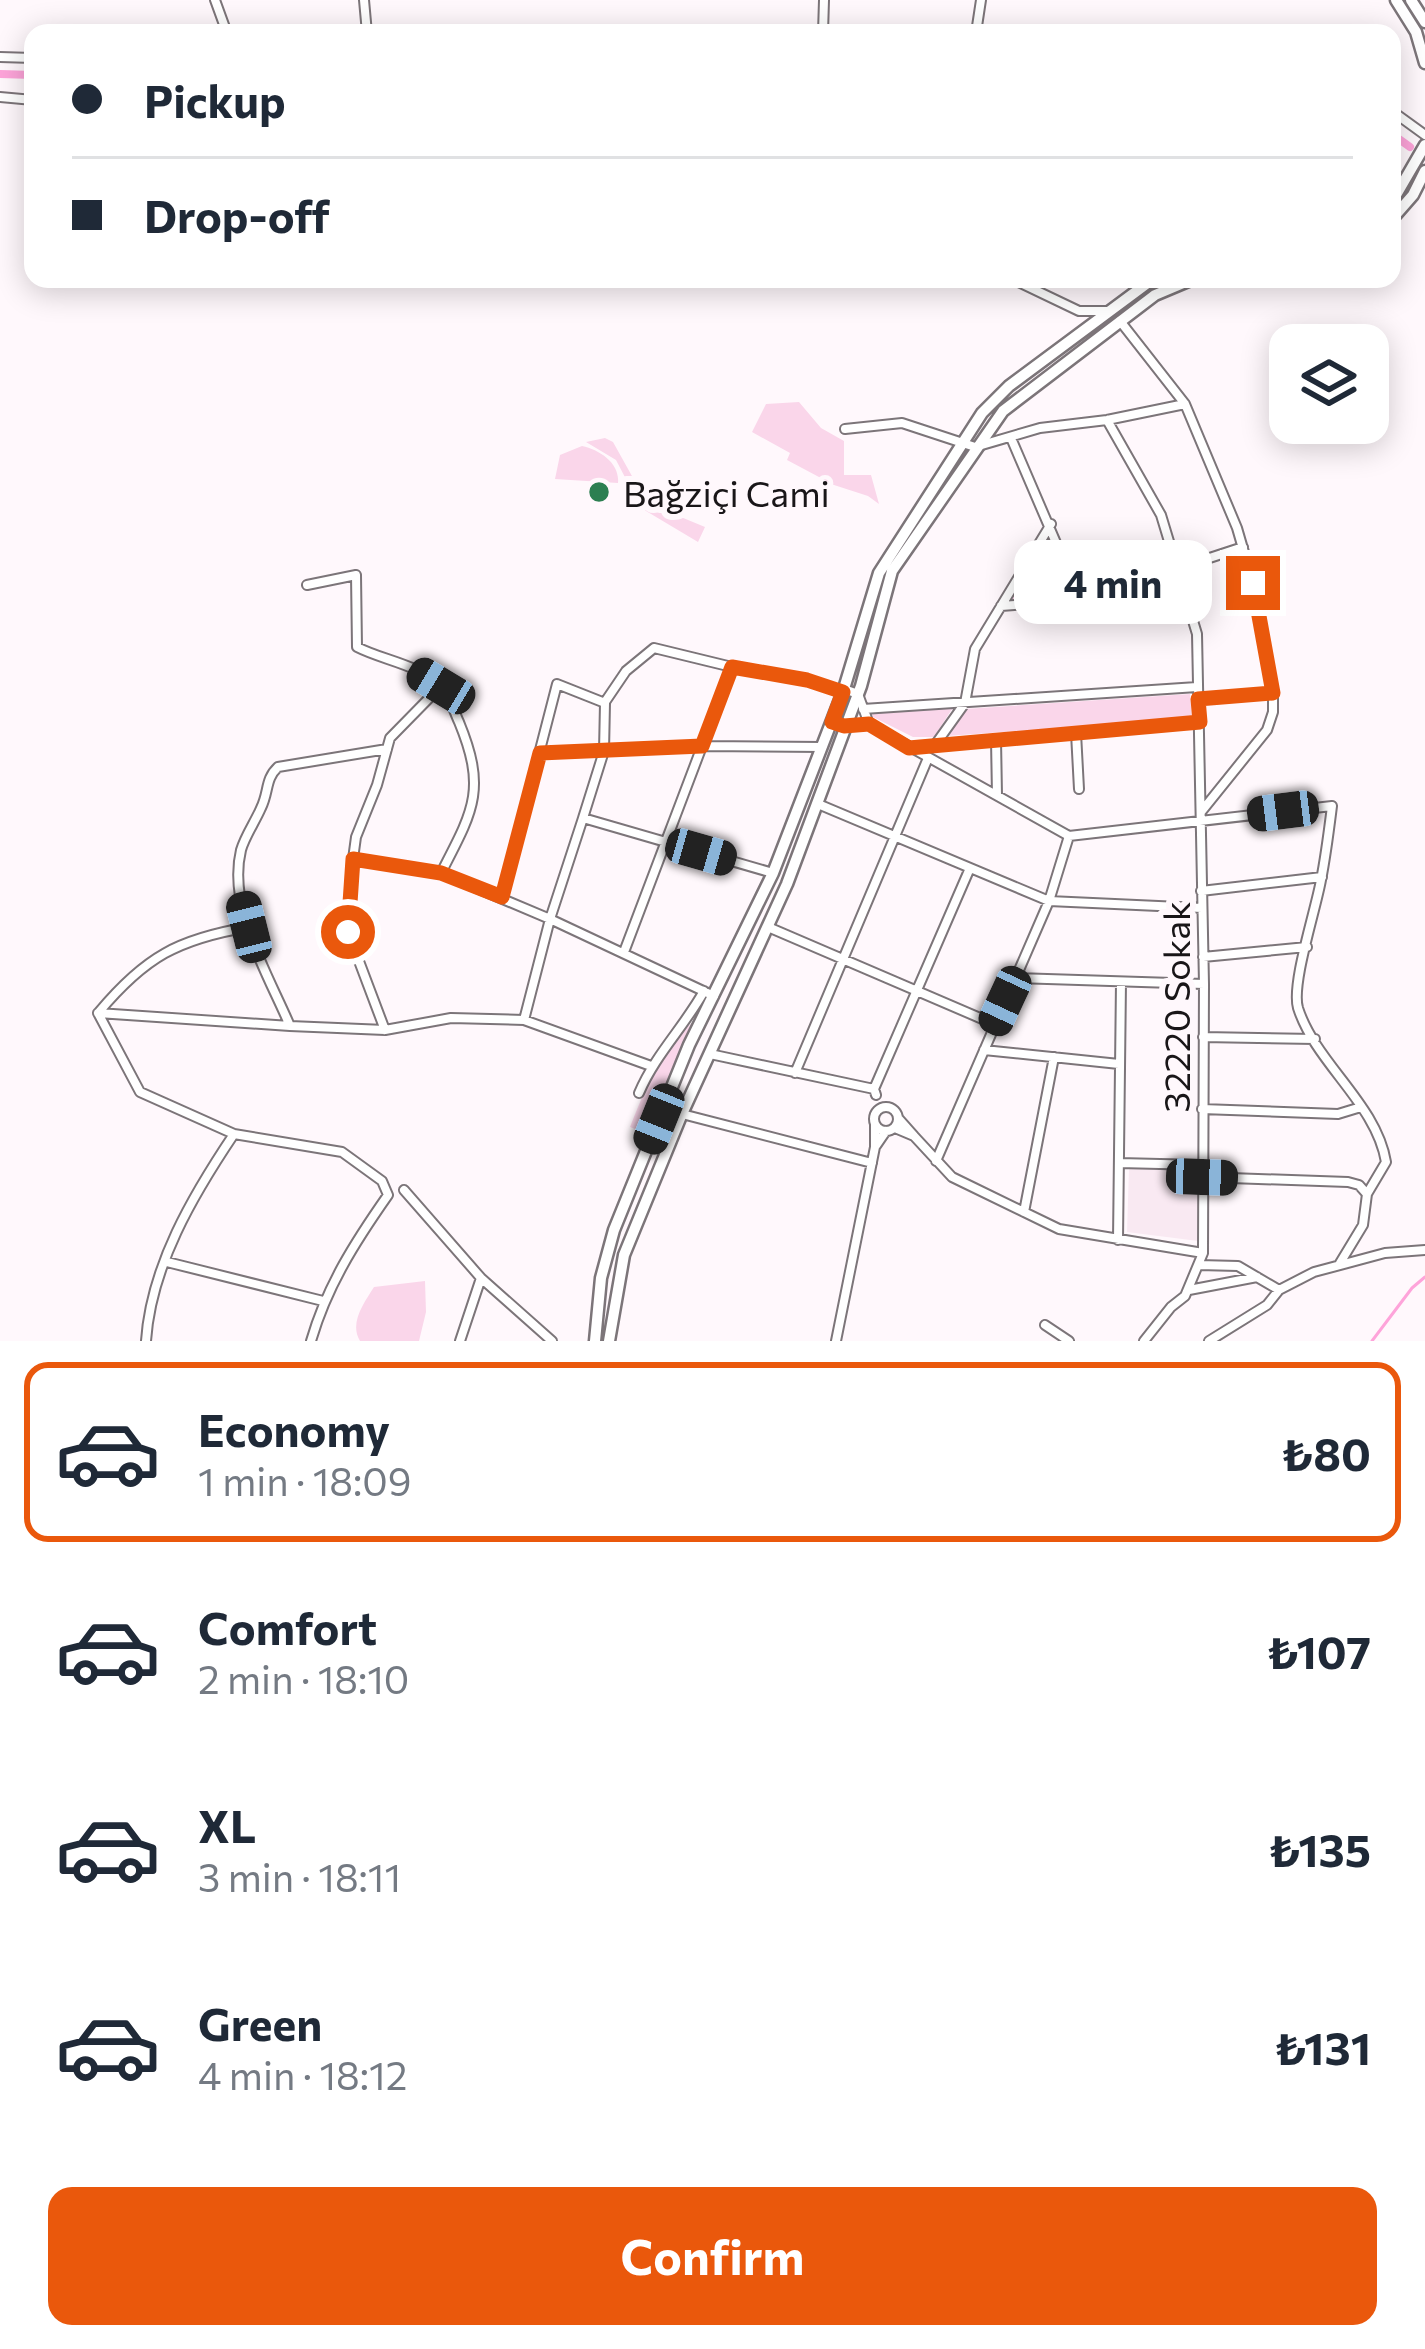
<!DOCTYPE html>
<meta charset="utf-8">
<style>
:root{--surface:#fff;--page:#f6f6f7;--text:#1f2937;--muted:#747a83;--line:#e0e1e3;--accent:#ea580c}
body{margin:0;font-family:Commissioner,sans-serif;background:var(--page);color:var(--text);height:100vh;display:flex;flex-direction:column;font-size:45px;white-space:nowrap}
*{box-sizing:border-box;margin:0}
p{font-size:39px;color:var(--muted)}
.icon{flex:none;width:66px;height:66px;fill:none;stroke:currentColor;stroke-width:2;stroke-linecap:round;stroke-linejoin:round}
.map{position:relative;height:1341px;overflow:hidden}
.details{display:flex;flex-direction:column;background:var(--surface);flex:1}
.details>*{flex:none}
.guide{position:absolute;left:24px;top:24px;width:1377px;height:264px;border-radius:24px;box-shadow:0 6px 30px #0003;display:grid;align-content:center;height:264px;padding:0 48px;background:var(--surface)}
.tools{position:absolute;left:1269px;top:324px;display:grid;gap:24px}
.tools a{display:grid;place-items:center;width:120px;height:120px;border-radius:24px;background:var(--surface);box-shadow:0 6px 30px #0003;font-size:60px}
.end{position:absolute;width:54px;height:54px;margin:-27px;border:15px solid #ea580c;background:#fff;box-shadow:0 0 0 6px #fff}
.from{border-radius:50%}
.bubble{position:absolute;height:84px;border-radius:24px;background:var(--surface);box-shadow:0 6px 30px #0003;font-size:39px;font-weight:700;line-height:84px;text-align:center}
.car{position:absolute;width:36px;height:72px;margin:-36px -18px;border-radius:15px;box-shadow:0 0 9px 3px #0007;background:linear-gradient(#222 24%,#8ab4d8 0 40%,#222 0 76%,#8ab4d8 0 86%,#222 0)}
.guide b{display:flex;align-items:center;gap:42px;height:114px;font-size:45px}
.guide b+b{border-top:3px solid var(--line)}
.guide i{width:30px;height:30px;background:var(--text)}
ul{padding:21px 0 0;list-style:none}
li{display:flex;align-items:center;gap:36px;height:180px;margin:0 24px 18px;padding:0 24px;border:6px solid transparent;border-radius:24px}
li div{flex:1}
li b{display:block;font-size:45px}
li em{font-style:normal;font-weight:700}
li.current{border-color:var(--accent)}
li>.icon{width:108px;height:108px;stroke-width:1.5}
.button{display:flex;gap:24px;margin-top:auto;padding:24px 48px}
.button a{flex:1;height:138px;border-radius:24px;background:var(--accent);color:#fff;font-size:48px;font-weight:700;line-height:138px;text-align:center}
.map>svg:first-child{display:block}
.built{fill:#f9e9f2}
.green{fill:#fad6ea}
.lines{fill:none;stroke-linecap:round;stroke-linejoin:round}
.stream{stroke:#fea4da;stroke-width:3}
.canal{stroke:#fea4da;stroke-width:8}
.street-casing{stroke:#7c7579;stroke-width:12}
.secondary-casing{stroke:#7c7579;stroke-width:15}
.street{stroke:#fff;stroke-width:8}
.secondary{stroke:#fff;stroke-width:10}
.route{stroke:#ea580c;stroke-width:15}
.poi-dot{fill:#2c7f51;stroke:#fff8fc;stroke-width:4.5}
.labels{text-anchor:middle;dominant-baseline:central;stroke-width:12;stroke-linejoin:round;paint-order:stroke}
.poi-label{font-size:36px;fill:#191618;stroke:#fff8fc;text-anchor:start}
.street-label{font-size:36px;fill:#191618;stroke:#fff8fc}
</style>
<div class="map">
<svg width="1425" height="1341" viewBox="0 0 1425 1341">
<rect width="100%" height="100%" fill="#fff8fc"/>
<path class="built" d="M1197 1167 1198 1241 1127 1232 1129 1168Z"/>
<path class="green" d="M799 402 821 428 844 441V475H871L879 504 868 496 834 485 787 460 790 453 752 432 766 404Z
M605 438 613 442 647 503 705 527 698 542 641 508 616 460 586 442Z
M582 446C600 450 620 463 618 483L555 479 560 455Z
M1049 537 1069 595 1010 600Z
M1190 694 1192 719 947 736 965 709Z
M954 706 934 737H913L873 717 871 711Z
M696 1020 648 1134 630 1127C646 1088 661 1046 696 1020Z
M425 1281 426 1312 419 1341H360C349 1323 364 1303 374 1287Z"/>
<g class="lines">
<path class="stream" d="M1372 1341 1412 1288 1425 1277"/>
<path class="canal" d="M0 74 33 75
M1392 134 1410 147"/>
<defs>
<path id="street" d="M215 0 227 33
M364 0 367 33
M823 33 824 0
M976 33 981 0
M0 57 33 58
M0 97 33 100
M1392 111 1425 135
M1012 279 1079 311H1109
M1120 321 1185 404 1237 528 1253 583 1273 693V712L1267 730 1201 812
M1107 420 1161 515 1197 634 1204 984 1203 1253 1185 1296 1171 1307 1144 1341
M845 429 902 423 975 447 1040 428 1107 420 1185 404
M1011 438 1081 601
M1176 569 1243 547
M307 585 356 575 357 647C384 661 420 664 442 688 450 697 454 711 459 722 487 790 473 811 441 873L550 919 583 818 773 873
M1001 606 1183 592
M844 689 858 694 869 724 1069 836 1332 806C1329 830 1326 855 1321 880 1316 909 1291 984 1298 1008 1316 1064 1376 1103 1386 1162L1367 1194 1363 1225 1340 1263
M1198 699 1273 693
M605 702 626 671 654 648 732 667 807 680 843 692
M863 709 1197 687
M832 722 845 726 869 724
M1076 733 1079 789
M996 740 997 795
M935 745 965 703 975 649 1051 524
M909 748 1200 722
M387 749 278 767C265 779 269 792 261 808 255 822 245 836 241 850 227 908 268 974 290 1026L385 1030 451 1018 524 1020 651 1066
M540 753 702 746 822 747
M818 804 1049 901 1202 908
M353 859 356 837 377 785 390 738 441 686
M1201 891 1322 877
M502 897 557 684 605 703 604 751 583 818
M768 927 994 1024
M624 952 732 667
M1203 957 1307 947
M1015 978 1204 984
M99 1012C145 957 178 939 249 927
M98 1013 140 1092 234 1134 342 1152 382 1181 388 1195C355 1242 327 1286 311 1341
M98 1013 290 1026
M524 1020 550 919 714 996
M385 1030 348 932 353 859 441 873
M1203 1037 1315 1039
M984 1050 1119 1064
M710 1054 874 1089 876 1095
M795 1073 928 758
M874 1089 970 868
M639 1093C655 1055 684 1027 704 991
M874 1119a12 12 0 1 1 24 0a12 12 0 1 1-24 0Z
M1202 1109 1338 1114 1361 1107
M682 1114 872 1163
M875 1125V1147L886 1131
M895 1128 914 1136 898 1118
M914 1136 952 1177 1059 1229 1203 1253
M936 1161 1049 901 1069 836
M1119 1163 1201 1165
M1202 1177 1348 1182 1359 1185 1367 1194
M404 1190 481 1278 552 1341
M1024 1212 1054 1057
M1118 1240 1121 982
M167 1262 323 1301
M1199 1265 1238 1266 1279 1290
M1189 1290 1257 1277
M1045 1325 1069 1341
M146 1341C151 1266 193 1195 234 1134
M460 1341 481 1278
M836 1341 875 1147
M1209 1341 1267 1305 1279 1290 1314 1272 1385 1253 1425 1250"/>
<path id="secondary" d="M1396 0 1416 32 1425 63
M1411 0 1425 22
M1392 202 1425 145
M1392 219 1413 195 1425 171
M595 1341 601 1278 614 1230 689 1045 773 873 843 692 879 573 982 413 1009 386 1153 279
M609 1341 624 1255 681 1116 787 884 861 686 892 571 1003 411 1155 295 1193 279"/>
</defs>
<use href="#street" class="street-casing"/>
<use href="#secondary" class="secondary-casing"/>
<use href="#street" class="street"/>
<use href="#secondary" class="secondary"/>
</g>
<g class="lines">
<path class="route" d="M348 932 353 859 441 873 502 897 540 753 702 746 732 667 807 680 843 692 832 722 844 726 869 724 909 748 1200 722 1198 699 1273 693 1253 583"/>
</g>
<circle class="poi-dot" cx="599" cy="492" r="12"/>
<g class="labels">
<g class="poi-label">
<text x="623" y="492">Bağziçi Cami</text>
</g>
<g class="street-label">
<text transform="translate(1175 1007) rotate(-90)">32220 Sokak</text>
</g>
</g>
</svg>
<div class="tools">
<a><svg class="icon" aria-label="layers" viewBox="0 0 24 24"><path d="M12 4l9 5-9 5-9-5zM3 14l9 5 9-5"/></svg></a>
</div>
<i class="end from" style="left:348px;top:932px"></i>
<i class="end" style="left:1253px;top:583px"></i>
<div class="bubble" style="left:1014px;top:540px;width:198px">4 min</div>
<i class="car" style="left:441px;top:686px;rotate:301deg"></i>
<i class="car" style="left:1283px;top:811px;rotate:263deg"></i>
<i class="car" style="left:701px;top:852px;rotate:106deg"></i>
<i class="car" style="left:249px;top:927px;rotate:346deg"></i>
<i class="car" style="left:1005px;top:1001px;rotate:205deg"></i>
<i class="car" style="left:659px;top:1119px;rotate:202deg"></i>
<i class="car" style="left:1202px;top:1177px;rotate:92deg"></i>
<div class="guide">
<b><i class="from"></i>Pickup</b>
<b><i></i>Drop-off</b>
</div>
</div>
<section class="details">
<ul>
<li class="current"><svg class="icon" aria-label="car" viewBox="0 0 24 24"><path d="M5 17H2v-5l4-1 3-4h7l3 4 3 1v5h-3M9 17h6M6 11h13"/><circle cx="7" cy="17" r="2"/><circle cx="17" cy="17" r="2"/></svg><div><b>Economy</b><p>1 min · 18:09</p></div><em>₺80</em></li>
<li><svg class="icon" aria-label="car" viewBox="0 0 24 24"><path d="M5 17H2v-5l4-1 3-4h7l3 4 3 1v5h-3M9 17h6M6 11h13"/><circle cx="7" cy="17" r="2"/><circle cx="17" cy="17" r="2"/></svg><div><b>Comfort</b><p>2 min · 18:10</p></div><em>₺107</em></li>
<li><svg class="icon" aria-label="car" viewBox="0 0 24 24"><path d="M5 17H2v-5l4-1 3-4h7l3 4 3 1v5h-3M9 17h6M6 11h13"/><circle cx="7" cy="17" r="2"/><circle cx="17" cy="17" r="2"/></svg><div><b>XL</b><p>3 min · 18:11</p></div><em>₺135</em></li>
<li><svg class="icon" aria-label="car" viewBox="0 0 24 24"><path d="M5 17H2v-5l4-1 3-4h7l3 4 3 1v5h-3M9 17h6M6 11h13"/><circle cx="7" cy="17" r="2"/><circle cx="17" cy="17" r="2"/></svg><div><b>Green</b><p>4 min · 18:12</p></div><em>₺131</em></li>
</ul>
<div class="button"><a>Confirm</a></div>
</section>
